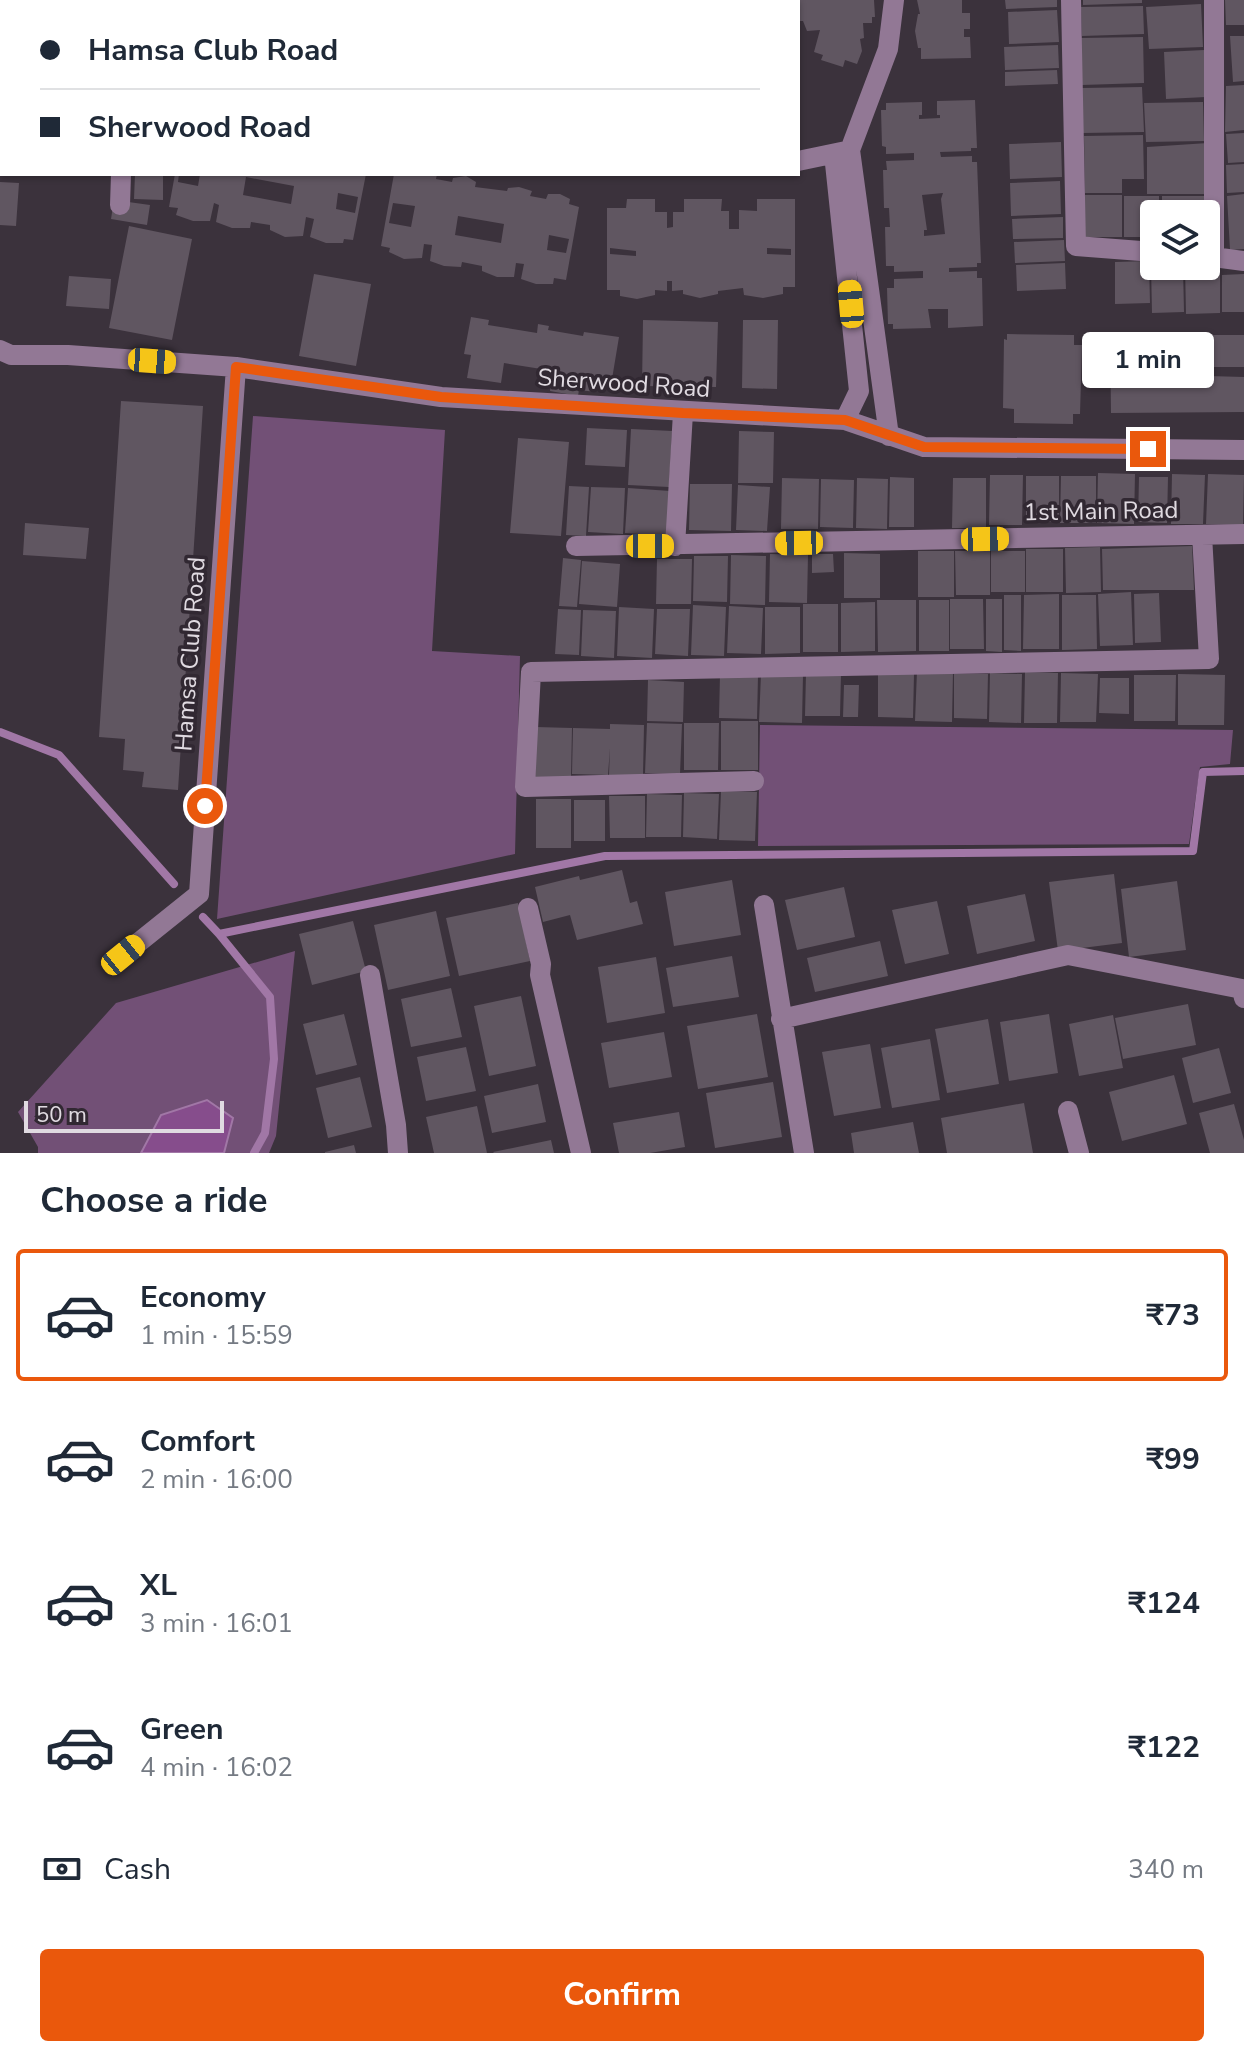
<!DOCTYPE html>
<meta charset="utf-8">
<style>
:root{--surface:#fff;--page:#f2f2f3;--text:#1f2937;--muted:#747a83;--line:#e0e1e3;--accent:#ea580c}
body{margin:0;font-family:"Nunito Sans",sans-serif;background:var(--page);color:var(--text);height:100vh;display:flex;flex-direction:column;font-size:30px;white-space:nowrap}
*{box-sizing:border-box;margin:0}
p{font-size:26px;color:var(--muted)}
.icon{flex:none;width:44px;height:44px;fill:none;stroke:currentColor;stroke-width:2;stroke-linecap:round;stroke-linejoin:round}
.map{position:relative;height:1153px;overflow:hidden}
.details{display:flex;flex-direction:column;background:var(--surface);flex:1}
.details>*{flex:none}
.guide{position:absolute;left:0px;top:0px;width:800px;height:176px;box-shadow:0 2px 6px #0004;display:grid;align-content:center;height:176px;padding:0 40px;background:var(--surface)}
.buttons{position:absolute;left:1140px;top:200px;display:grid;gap:16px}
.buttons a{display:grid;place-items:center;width:80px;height:80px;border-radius:8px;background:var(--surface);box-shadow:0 2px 6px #0004;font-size:40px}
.scale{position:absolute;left:24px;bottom:20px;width:200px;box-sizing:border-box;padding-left:8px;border:4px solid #e0dae1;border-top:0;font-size:22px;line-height:28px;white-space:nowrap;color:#e0dae1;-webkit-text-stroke:6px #312832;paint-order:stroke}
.end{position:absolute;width:36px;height:36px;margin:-18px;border:10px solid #ea580c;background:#fff;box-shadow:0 0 0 4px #fff}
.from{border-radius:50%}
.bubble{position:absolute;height:56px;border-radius:8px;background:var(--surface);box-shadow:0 2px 6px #0004;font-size:26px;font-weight:700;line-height:56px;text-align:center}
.car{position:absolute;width:24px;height:48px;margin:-24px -12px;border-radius:10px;box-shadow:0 0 6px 2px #0007;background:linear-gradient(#f5c518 24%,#345 0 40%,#f5c518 0 76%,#345 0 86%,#f5c518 0)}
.guide b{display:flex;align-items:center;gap:28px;height:76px;font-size:30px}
.guide b+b{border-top:2px solid var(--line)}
.guide i{width:20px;height:20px;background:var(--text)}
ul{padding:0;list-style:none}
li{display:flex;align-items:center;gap:24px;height:132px;margin:0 16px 12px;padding:0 24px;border:4px solid transparent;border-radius:8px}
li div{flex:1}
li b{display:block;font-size:30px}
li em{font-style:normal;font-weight:700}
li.active{border-color:var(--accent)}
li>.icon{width:72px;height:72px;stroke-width:1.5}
h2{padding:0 40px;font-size:36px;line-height:96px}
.pay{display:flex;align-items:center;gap:20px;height:88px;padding:0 40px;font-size:30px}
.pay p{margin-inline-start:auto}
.action{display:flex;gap:16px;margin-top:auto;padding:16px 40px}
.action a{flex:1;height:92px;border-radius:8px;background:var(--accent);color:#fff;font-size:32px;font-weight:700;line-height:92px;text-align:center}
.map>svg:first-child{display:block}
.green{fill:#725076}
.water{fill:#864d8c;stroke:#a177a6;stroke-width:2}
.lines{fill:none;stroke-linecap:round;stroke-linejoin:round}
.stream{stroke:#a177a6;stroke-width:8}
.building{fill:#605661;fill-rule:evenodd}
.minor{stroke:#927895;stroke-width:20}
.route{stroke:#ea580c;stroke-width:10}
.labels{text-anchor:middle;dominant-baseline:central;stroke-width:7;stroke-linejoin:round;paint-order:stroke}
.street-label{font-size:24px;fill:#e0dae1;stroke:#312832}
</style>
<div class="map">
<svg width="1244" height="1153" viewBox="0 0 1244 1153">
<rect width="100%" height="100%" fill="#3b323c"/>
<path class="green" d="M253 416 445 430 432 651 520 656 515 854 217 919Z
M760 725 1233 730 1230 764 1200 767 1189 844 758 846Z
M295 951 276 1136 269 1153H38V1147L18 1112 116 1003Z"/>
<path class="water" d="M207 1100 233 1118 224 1153H141L161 1115Z"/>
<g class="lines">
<path class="stream" d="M0 732 59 755 174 884
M203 917 219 934 605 856 1193 851 1203 772 1244 771
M219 934 270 997 274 1059 265 1133 254 1153"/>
</g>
<path class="building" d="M798 0H874L875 17H872V23H863L864 38 860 39 862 51 857 64 845 60 843 67 821 60 823 55 814 52 820 30 807 31 803 21H798Z
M917 0H962V13H970V29H964V37H970L971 58 921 59V48H918L915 31 918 14H920Z
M1005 0H1057V7L1006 9Z
M1083 0H1142V3L1083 5Z
M1225 0H1244V25H1226Z
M1201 4 1203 47 1149 49 1146 7Z
M1143 6 1144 34 1082 36 1081 7Z
M1057 10 1059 42 1009 44 1008 12Z
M1230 36H1244V81L1233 82Z
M1143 37 1144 83 1082 85 1081 38Z
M1058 45 1059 68 1005 70 1004 47Z
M1204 50 1206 97 1166 99 1164 52Z
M1057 70 1058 84 1005 86V72Z
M1244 85V130L1225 132 1226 86Z
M1142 87 1144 132 1083 133 1082 88Z
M975 100 977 148H971V151L940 152 941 157 972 156V162H977L981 263H977V267L949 268V272L977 271V278H982L983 326 948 328V309H928L931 328 893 329V324H888L887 288H894V279L923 278V271L894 272V266H886L885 227H890L889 208H884L883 170H887L886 161 914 160V153L886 154V147L882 146 881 110H886V103L922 102V115H919V119L940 118V115H937V101ZM943 193 941 199 945 234 924 236V230H927L922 195Z
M1203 102 1204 141 1146 142 1144 103Z
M1244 133V162L1228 163 1226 134Z
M1143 135 1144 179H1122V193H1085L1084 136Z
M1061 142 1062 177 1010 179 1009 144Z
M1208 143 1209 194H1147V147Z
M1244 164V192L1227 193 1226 165Z
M135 174H163V200L134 199Z
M175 174H179L178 182 198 186 200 174H366L353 240 344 239 343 243H326L310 237 314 219 306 217 303 236 285 237 270 230V225L251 222 250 228H232L216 222 219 205 214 203 210 221H193L176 215 178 208 169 207ZM246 177 294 186 291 204 243 195ZM338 193 358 197 355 213 336 209Z
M394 174H437L436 179 452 182 453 178 466 176 476 182 475 187 507 191 508 188 519 187 532 191 530 196 546 199 548 194H560L570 199 569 204 579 207 566 280 554 278 553 284H536L521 279 524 264 516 263 514 277H497L482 271V266L462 262 461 267 444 266 430 261 432 245 424 244 422 258 404 259 389 252 390 248 381 246ZM393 203 415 206 411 227 389 223ZM458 216 504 224 501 243 455 235ZM549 235 569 239 566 253 547 250Z
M1060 181 1061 214 1011 216 1010 183Z
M0 182 19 183 16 226 0 225Z
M1244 194V249L1230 250 1227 196Z
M1085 195H1122V237H1085Z
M1124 196H1159V214H1154V237H1124Z
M1162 196H1209L1206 214H1162Z
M627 199H655V212H667V228L673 227V212H684V199H722L721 211H729V229H739V210L757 211V199H795V287H783V294L763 298 744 295 743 288 718 291V294L700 298 683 294V290L672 291V281H667V291L655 290V295L637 299 620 296V290H607V208H626ZM610 248 636 251V256L610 254ZM767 248 791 249V255L767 254Z
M114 200 150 205 147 225 111 219Z
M1063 217V238L1013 239 1012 219Z
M129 226 192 239 172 340 109 328Z
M1064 240 1065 261 1015 263 1014 242Z
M1149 261 1150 303 1115 304V262Z
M1220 262V313L1186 314 1185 266H1206Z
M1065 263 1066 289 1017 291 1016 265Z
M1151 266H1183L1184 312 1152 313Z
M314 274 371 284 356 366 299 356Z
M1244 274V312H1222V275Z
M69 276 111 279 109 309 66 306Z
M471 317 489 320 488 325 537 333 538 324 549 326 548 330 583 336 584 332 619 337 612 379 599 376 596 392 579 390 578 396 550 391 554 371 504 363 501 383 467 378 471 355 464 354Z
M643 320 718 322 716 387 642 386Z
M743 320H778L777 389 742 388Z
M1007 334 1074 335V345H1082L1080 414H1073V424L1014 423V409L1003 408 1004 339 1007 340Z
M1110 335H1164V353H1176V335H1244V367H1208V364H1198V380H1207L1208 376 1244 377V412L1111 413ZM1131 365H1138V378L1114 376V368L1131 367Z
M121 401 203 406 178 790 142 787 144 772 123 770 125 739 99 737Z
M587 428 627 430 625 467 585 465Z
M631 429 672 431 669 487 628 485Z
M739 431 774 432 773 483H738Z
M518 438 569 442 561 536 510 533Z
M1098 473 1135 474 1134 524 1097 523Z
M1172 474 1205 475 1203 524H1171Z
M1208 474 1244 475 1243 525 1206 524Z
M990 475H1023L1022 525H989Z
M1026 476H1059V522H1026Z
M1061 476H1096V523H1060Z
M890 477 914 478V527H889Z
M1139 477H1168L1167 523 1138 522Z
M782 478 819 479 818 529H781Z
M857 478 888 479 887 529 856 528Z
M953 478H986V528H952Z
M821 479 854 480 853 528 820 527Z
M690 484H732L731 531 689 530Z
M738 485 770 487 767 531 736 530Z
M569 486 589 487 586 536 566 535Z
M591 487 625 488 623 534 588 532Z
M628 488 670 491 667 536 625 533Z
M25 523 89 528 86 559 23 555Z
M1192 546 1194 590H1103L1102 549Z
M1100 547 1101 592 1066 593 1065 548Z
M1026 549H1063V592H1026Z
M918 551H954V597H918Z
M955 551H990V595H956Z
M991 551H1025V592H991Z
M844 553 880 554V598H844Z
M770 554 808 555 807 603 769 602Z
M812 554H833L834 572 812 573Z
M731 555 766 556 765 605 730 604Z
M694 556H728L727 602 693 601Z
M563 558 581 560 577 607 559 606Z
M657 559H692L691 604H656Z
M582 561 620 564 617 607 579 604Z
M1131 592 1133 645 1100 646 1098 594Z
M1159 593 1161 642 1135 643 1134 594Z
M1059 594V649H1023L1024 595Z
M1004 595H1021V651L1004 650Z
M1062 595H1096L1097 649 1062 650Z
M950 599H983L984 649H950Z
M986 599H1002V652L986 651Z
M877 600H916V651L878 652Z
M919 600H949V651H919Z
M875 602V651L841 652V603Z
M803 604H838V652H803Z
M693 605 726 607 724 656 691 655Z
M729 606 763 608 761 654 727 653Z
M619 607 654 609 652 658 617 656Z
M765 607H800V653L765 654Z
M558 609 581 610 579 655 555 654Z
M657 609H690L688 656 655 654Z
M583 610 616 611 614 658 581 656Z
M917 671 953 672 952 722 915 721Z
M1025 672 1058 673 1057 723H1024Z
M806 673 841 674 840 716H805Z
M878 673 914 674 913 718 878 717Z
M990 673 1022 674 1021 723 989 722Z
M1061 673 1098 674 1096 722H1060Z
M761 674 803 675 802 723 759 722Z
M954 674H988L987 719 954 718Z
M1178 674 1225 675 1224 725H1178Z
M720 675 758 676 757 719 719 718Z
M1134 675H1176L1175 721H1134Z
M1100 678H1129V714L1099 713Z
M648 680 684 682 683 722 647 721Z
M844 685H859L858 717H843Z
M721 721H758V770H721Z
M647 723 682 724 680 774 645 773Z
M684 723H719L718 770H684Z
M610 724 644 725 643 776 609 775 610 748 608 775 572 774 573 728 610 729Z
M536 727 572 728 571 777H535Z
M721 791 757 792 755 841 719 840Z
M684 793 719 794 717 839 683 837Z
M647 794 682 795 681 837H646Z
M609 796H645V838H610Z
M536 799H571V848H536Z
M574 800H605V841H574Z
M622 870 630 903 637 901 643 924 577 940 570 915 543 922 535 887 579 876 580 880Z
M1114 874 1122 943 1058 951 1049 882Z
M732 880 741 935 674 946 665 892Z
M1177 881 1186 950 1129 957 1121 889Z
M844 887 855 937 797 950 785 900Z
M1025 894 1035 941 977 954 967 906Z
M937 901 949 954 905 964 892 910Z
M518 903 530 961 459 976 446 918Z
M436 911 450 976 388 990 374 925Z
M353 921 366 971 312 985 299 934Z
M880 941 888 976 815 992 807 958Z
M732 956 739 997 673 1007 666 968Z
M656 957 665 1013 607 1023 598 967Z
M451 988 462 1037 411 1047 401 999Z
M521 996 536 1066 489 1076 474 1006Z
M1188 1004 1196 1045 1123 1059 1115 1018Z
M344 1014 357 1065 316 1075 303 1024Z
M757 1014 768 1077 698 1089 687 1026Z
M1049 1014 1058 1073 1009 1081 1000 1022Z
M1113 1015 1123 1068 1079 1076 1069 1024Z
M988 1019 999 1084 947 1093 935 1029Z
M664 1032 672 1077 609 1088 601 1043Z
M930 1039 940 1100 892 1108 881 1048Z
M870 1044 881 1108 834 1116 822 1052Z
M466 1047 476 1091 426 1101 417 1057Z
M1219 1048 1231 1093 1193 1103 1182 1058Z
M1174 1075 1187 1124 1122 1141 1109 1092Z
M360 1077 372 1127 328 1138 316 1088Z
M773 1082 782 1137 715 1148 706 1093Z
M538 1084 546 1122 492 1133 484 1096Z
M1024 1103 1033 1153H947L941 1118Z
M1234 1104 1244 1140V1153H1210L1199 1113Z
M477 1106 487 1153H434L426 1117Z
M679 1112 685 1147 650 1153H619L613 1123Z
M913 1122 919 1153H854L851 1133Z
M551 1140 554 1153H494L493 1152Z
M354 1145 356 1153H325V1152Z"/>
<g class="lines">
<path class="minor" d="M1071 0 1076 246 1154 252
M126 2V0
M381 2 382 0
M0 96H2
M834 154 859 391 845 420
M798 161 846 151
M120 205 121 174
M1206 256 1244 261
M1214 257V0
M0 350 11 355H68L236 367 441 397 845 420 924 447 1244 450
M889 436 850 150 888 49 894 0
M576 546 1244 534
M675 546 683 413
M754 781 525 787 531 672 1209 659 1202 535
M764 905 804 1153
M528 908 541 964 540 975 581 1153
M123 955 199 894 236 367
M370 975 396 1125 398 1153
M781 1019 1068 955 1242 989 1244 998
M1068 1111 1079 1153"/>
</g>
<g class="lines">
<path class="route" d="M205 806 236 367 441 397 683 413 845 420 924 447 1148 449"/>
</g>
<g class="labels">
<g class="street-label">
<text transform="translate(624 383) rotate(4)">Sherwood Road</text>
<text transform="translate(1101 511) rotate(-1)">1st Main Road</text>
<text transform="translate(190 654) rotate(-86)">Hamsa Club Road</text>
</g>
</g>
</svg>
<div class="buttons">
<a><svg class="icon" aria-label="layers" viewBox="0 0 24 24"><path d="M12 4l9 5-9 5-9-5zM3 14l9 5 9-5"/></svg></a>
</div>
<div class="scale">50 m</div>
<i class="end from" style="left:205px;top:806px"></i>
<i class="end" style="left:1148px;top:449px"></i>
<div class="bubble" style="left:1082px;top:332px;width:132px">1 min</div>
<i class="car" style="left:851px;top:304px;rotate:355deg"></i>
<i class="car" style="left:152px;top:361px;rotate:94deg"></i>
<i class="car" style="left:985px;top:539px;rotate:89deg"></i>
<i class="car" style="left:799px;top:543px;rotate:269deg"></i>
<i class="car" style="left:650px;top:546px;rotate:90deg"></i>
<i class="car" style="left:123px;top:955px;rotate:51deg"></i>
<div class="guide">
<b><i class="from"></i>Hamsa Club Road</b>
<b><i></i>Sherwood Road</b>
</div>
</div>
<section class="details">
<h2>Choose a ride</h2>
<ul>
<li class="active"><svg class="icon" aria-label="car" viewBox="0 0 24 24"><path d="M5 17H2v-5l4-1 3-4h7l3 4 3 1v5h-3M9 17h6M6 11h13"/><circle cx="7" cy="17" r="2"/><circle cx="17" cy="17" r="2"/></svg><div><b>Economy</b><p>1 min · 15:59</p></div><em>₹73</em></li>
<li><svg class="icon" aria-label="car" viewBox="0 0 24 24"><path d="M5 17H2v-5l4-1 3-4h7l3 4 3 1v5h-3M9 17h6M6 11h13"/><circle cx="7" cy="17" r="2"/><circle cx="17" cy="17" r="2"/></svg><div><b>Comfort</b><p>2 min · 16:00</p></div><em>₹99</em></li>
<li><svg class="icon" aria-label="car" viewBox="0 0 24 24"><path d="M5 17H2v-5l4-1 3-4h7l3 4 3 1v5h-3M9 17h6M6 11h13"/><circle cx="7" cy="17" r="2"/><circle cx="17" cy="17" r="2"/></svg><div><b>XL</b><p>3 min · 16:01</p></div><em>₹124</em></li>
<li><svg class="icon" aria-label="car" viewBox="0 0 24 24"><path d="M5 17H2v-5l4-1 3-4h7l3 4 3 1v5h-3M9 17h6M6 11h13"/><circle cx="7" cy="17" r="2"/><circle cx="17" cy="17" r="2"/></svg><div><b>Green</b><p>4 min · 16:02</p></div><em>₹122</em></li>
</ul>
<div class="pay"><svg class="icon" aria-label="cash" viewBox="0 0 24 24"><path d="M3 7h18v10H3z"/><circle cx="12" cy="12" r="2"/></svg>Cash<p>340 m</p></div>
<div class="action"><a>Confirm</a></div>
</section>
